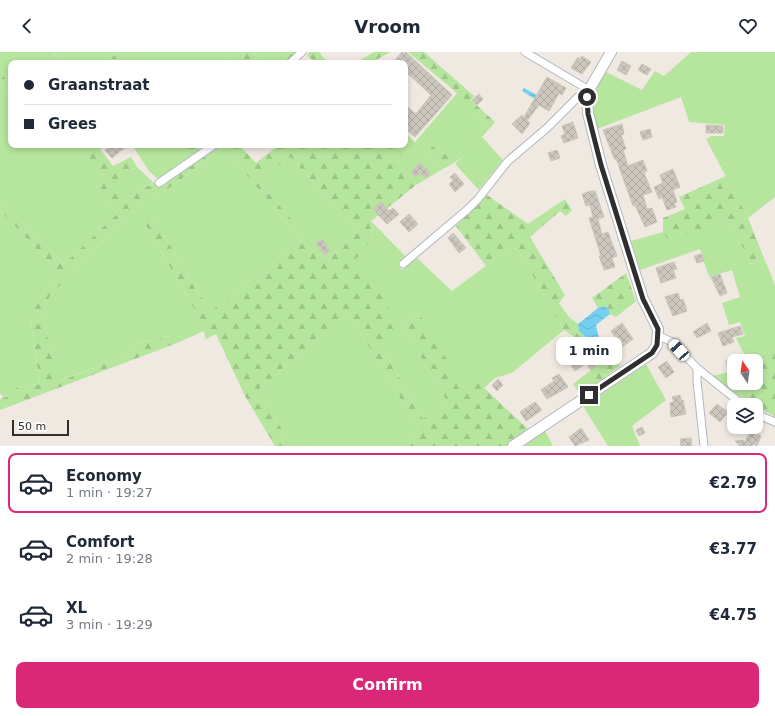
<!DOCTYPE html>
<meta charset="utf-8">
<style>
:root{--surface:#fff;--page:#f2f2f3;--text:#1f2937;--muted:#747a83;--line:#e0e1e3;--accent:#db2777}
body{margin:0;font-family:"DejaVu Sans",sans-serif;background:var(--page);color:var(--text);height:100vh;display:flex;flex-direction:column;font-size:15px;white-space:nowrap}
*{box-sizing:border-box;margin:0}
p{font-size:13px;color:var(--muted)}
.icon{flex:none;width:22px;height:22px;fill:none;stroke:currentColor;stroke-width:2;stroke-linecap:round;stroke-linejoin:round}
.map{position:relative;height:394px;overflow:hidden}
.drawer{display:flex;flex-direction:column;background:var(--surface);flex:1}
.drawer>*{flex:none}
.top-card{position:absolute;left:8px;top:8px;width:400px;height:88px;border-radius:8px;box-shadow:0 2px 6px #0003;display:grid;align-content:center;height:88px;padding:0 16px;background:var(--surface)}
.needle{width:26px;rotate:347deg}
.tools{position:absolute;left:727px;top:302px;display:grid;gap:8px}
.tools a{display:grid;place-items:center;width:36px;height:36px;border-radius:8px;background:var(--surface);box-shadow:0 2px 6px #0003;font-size:20px}
.scale{position:absolute;left:12px;bottom:10px;width:57px;box-sizing:border-box;padding-left:4px;border:2px solid #2e2e2e;border-top:0;font-size:11px;line-height:14px;white-space:nowrap;color:#2e2e2e;-webkit-text-stroke:3px #fff;paint-order:stroke}
.end{position:absolute;width:18px;height:18px;margin:-9px;border:5px solid #2e2e2e;background:#fff;box-shadow:0 0 0 2px #fff}
.from{border-radius:50%}
.bubble{position:absolute;height:28px;border-radius:8px;background:var(--surface);box-shadow:0 2px 6px #0003;font-size:13px;font-weight:700;line-height:28px;text-align:center}
.car{position:absolute;width:12px;height:24px;margin:-12px -6px;border-radius:5px;box-shadow:0 0 3px 1px #0007;background:linear-gradient(#fff 24%,#345 0 40%,#fff 0 76%,#345 0 86%,#fff 0)}
.top-card b{display:flex;align-items:center;gap:14px;height:38px;font-size:15px}
.top-card b+b{border-top:1px solid var(--line)}
.top-card i{width:10px;height:10px;background:var(--text)}
ul{padding:7px 0 0;list-style:none}
li{display:flex;align-items:center;gap:12px;height:60px;margin:0 8px 6px;padding:0 8px;border:2px solid transparent;border-radius:8px}
li div{flex:1}
li b{display:block;font-size:15px}
li em{font-style:normal;font-weight:700}
li.active{border-color:var(--accent)}
li>.icon{width:36px;height:36px;stroke-width:1.5}
.primary-button{display:flex;gap:8px;margin-top:auto;padding:8px 16px}
.primary-button a{flex:1;height:46px;border-radius:8px;background:var(--accent);color:#fff;font-size:16px;font-weight:700;line-height:46px;text-align:center}
header{display:flex;justify-content:space-between;align-items:center;height:52px;padding:0 16px;background:var(--surface);font-size:18px;font-weight:700}
.map>svg:first-child{display:block}
.grass{fill:#b6e59e}
.forest{fill:url(#forest-firs);fill-rule:evenodd}
.water{fill:url(#water-waves)}
.building{fill:url(#building-cross-hatch);stroke:#cbc5ba}
.lines{fill:none;stroke-linecap:round;stroke-linejoin:round}
.street-casing{stroke:#b4b7c1;stroke-width:9}
.secondary-casing{stroke:#b4b7c1;stroke-width:12}
.street{stroke:#fff;stroke-width:7}
.secondary{stroke:#fff;stroke-width:10}
.route{stroke:#2e2e2e;stroke-width:5}
</style>
<header><svg class="icon" aria-label="back" viewBox="0 0 24 24"><path d="M15 5l-7 7 7 7"/></svg>Vroom<svg class="icon" aria-label="heart" viewBox="0 0 24 24"><path d="M12 20l-8-8c-3-5 5-10 8-4 3-6 11-1 8 4z"/></svg></header>
<div class="map">
<svg width="775" height="394" viewBox="0 0 775 394">
<defs>
<pattern id="forest-firs" width="22" height="20" patternUnits="userSpaceOnUse"><rect width="22" height="20" fill="#b6e59e"/><path d="M5 1l3.5 6h-7zM16 11l3.5 6h-7z" fill="#9dc588"/></pattern>
<pattern id="water-waves" width="16" height="10" patternUnits="userSpaceOnUse"><rect width="16" height="10" fill="#75cff0"/><path d="M0 5q4-4 8 0t8 0" fill="none" stroke="#66b2ce"/></pattern>
<pattern id="building-cross-hatch" width="8" height="8" patternUnits="userSpaceOnUse"><rect width="8" height="8" fill="#cbc7bf"/><path d="M0 0l8 8M0 8l8-8" fill="none" stroke="#afaba4"/></pattern>
</defs>
<rect width="100%" height="100%" fill="#efe9e1"/>
<path class="grass" d="M0 0H47L56 11H11V34L0 19Z
M57 0H100L110 11H65Z
M116 0H225L235 11H121L113 2Z
M253 0H292L279 11H262Z
M691 0H775V145L748 166 706 87 712 84H724L725 73 689 70 681 45 597 77C590 47 591 46 606 20L642 38 655 19 664 24Z
M0 31 11 46V93H105L100 97 87 102 106 127 96 136 117 162 64 212 0 146Z
M452 47 485 72 456 106 442 101 430 92 423 100 443 117 416 133 396 107 415 90Z
M482 85 503 108 479 138 455 112Z
M132 93H175L188 107 159 128 149 119Z
M224 95 300 188 305 183 259 130 290 105 357 179 326 209 300 188 210 260 153 165 143 168 200 267 204 279 177 291 170 284 135 292 123 305 59 329 53 308 42 261 50 244 123 168 154 142 164 140Z
M137 115 153 130 131 145 115 128Z
M0 158 59 221 43 242 30 266 40 332 16 336 10 343 3 345 0 341Z
M730 167 750 212 764 206 775 233V299L746 306 736 286 745 284 740 270 729 273 722 251 740 245 732 218 709 225 700 197 640 218 631 189 663 180 669 188Z
M371 169 407 206 398 213 402 218 417 206 452 239 506 199 517 196 564 278 512 321 495 326 484 336 478 330 466 340 419 261 402 273 447 349 423 367 380 292 354 209 372 188Z
M348 261 418 375 405 394H291L259 337Z
M646 312 666 348 632 374 640 394H608L583 354Z
M545 379 553 394H524Z"/>
<path class="forest" d="M47 0H57L65 11H56Z
M100 0H116L113 2 121 11H110Z
M225 0H253L262 11H235Z
M292 0H299L294 5 298 10 297 11H279Z
M309 0H319L328 11H315L307 3Z
M374 0H391L370 11H355Z
M408 0H424L474 44 471 48 495 70C479 88 465 107 443 117L423 100 430 92 442 101 456 106 485 72 452 47 457 41Z
M0 19 11 34V46L0 31Z
M405 81 415 90 396 107 416 133 371 169 372 188 354 209 379 237 396 274 380 292 423 367 447 349 402 273 419 261 466 339 478 330 530 379 508 394H405L418 375 348 261 259 337 291 394H275L245 344 216 282 206 287 200 267 143 168 153 165 210 260 300 188 224 95 164 140 154 142 123 168 50 244 42 261 53 308 60 329 123 305 135 292 171 284 177 291 0 358V347L10 343 16 336 40 332 30 265 43 242 59 221 0 158V146L64 212 117 162 96 136 106 127 86 102 100 97 113 114 131 105 137 115 116 128 131 145C150 132 169 121 188 107L175 93H195L200 98 207 93H239L256 111 279 93H405ZM290 105 357 179 326 209 300 188 305 183 259 130Z
M726 124 748 166 764 206 750 212 730 167 669 189 663 180V166L685 157 679 145Z
M487 143 528 172 565 147 572 158 566 164 560 159 530 185 565 243 559 251 569 265 578 272 579 279 590 290H598L620 314 581 343 573 332 599 312 585 292 564 278 517 196 506 199 486 214 456 174Z
M626 221 636 249 616 265 610 262 609 258 604 254 598 256 592 246Z
M775 299V364L756 355V353H752L712 324 734 319V331H756V309H746V306Z"/>
<path class="water" d="M524 36 537 43 535 47 522 39Z
M604 254 609 258 610 262 596 273 599 287 598 290H591L579 279 578 272 598 256Z"/>
<path class="building" d="M402 0H406L452 43 415 85 405 76V53L416 62 431 43 405 19V11H392Z
M582 4 591 10 582 22 571 16 578 5 580 7Z
M622 9 631 14 626 23 617 18Z
M642 12 651 17 647 23 638 18Z
M547 25 566 36 562 43 559 41 549 59 539 53 527 69 530 71 522 82 512 72 522 63 524 65Z
M479 42 483 47 477 53 472 48Z
M573 70 578 86 564 91 561 84 565 82 562 74Z
M622 72 624 82 621 83 626 97 623 98 628 114 643 108 647 119 644 121 652 140 643 143 647 157 652 156 657 170 645 175 635 153 633 154 617 109 614 106 603 78Z
M706 73 723 74V81H706Z
M650 77 652 85 643 88 640 80Z
M111 93H128L112 106 105 98Z
M557 98 560 106 551 109 548 101Z
M420 111 430 121 426 126 421 121 416 125 411 120Z
M673 117 680 135 673 138 677 150 674 151 676 155 667 158 662 145 659 147 654 135 663 131 660 123Z
M455 121 464 132 455 140 449 132 453 129 450 125Z
M591 139H595L604 165 598 167 602 182 608 180 617 204 612 206 615 215 604 218 599 204H601L589 166 593 165 590 153 586 154 582 142Z
M381 150 389 159 393 156 399 162 387 172 373 157Z
M409 162 418 172 409 180 400 170Z
M453 181 466 196 459 201 448 186Z
M322 187 330 198 325 203 316 192Z
M701 202 704 209 697 211 694 204Z
M674 210 677 217 673 218 676 226 661 231 656 216Z
M720 222 727 241 720 244 711 225Z
M678 241 680 248 683 247 687 259 673 264 665 245Z
M622 271 633 287 622 295 611 279Z
M707 271 711 279 697 286 693 280Z
M740 274 743 282 732 285 734 290 723 294 718 281Z
M582 295 596 314 591 318 586 311 575 319 571 313 581 306 576 299Z
M734 306V314L728 316 726 309Z
M667 309 674 320 666 326 658 315Z
M559 322 568 335 547 347 541 338 554 329 552 326Z
M498 327 503 333 497 339 492 333Z
M680 343 681 348H683L686 362 671 365 670 351 674 350 672 345Z
M535 350 542 358 526 369 520 360Z
M717 352 728 360 720 370 709 361Z
M642 375 645 381 639 384 636 378Z
M581 376 589 388 575 394 569 385Z
M750 379 761 384 757 394 753 392 752 394H740L735 389 743 388 745 390Z
M691 386 692 394H681L680 387Z"/>
<g class="lines">
<defs>
<path id="street" d="M525 0 589 38
M290 11 302 0
M159 131 214 93
M403 212 468 157 478 147 508 109 547 76 579 44 589 38
M659 284 672 290 697 316 743 353
M697 316V329L704 394
M756 362 775 370"/>
<path id="secondary" d="M513 394 652 301 657 293 658 277 643 247 601 113 588 61 587 45 589 38 611 0"/>
</defs>
<use href="#street" class="street-casing"/>
<use href="#secondary" class="secondary-casing"/>
<use href="#street" class="street"/>
<use href="#secondary" class="secondary"/>
</g>
<g class="lines">
<path class="route" d="M587 45 588 62 601 113 643 247 658 277 657 293 652 301 589 343"/>
</g>
</svg>
<div class="tools">
<a><svg class="needle" viewBox="-14 -14 28 28"><path d="M0-13l5 13h-10z" fill="#e53935"/><path d="M0 13l5-13h-10z" fill="#747a83"/></svg></a>
<a><svg class="icon" aria-label="layers" viewBox="0 0 24 24"><path d="M12 4l9 5-9 5-9-5zM3 14l9 5 9-5"/></svg></a>
</div>
<div class="scale">50 m</div>
<i class="end from" style="left:587px;top:45px"></i>
<i class="end" style="left:589px;top:343px"></i>
<div class="bubble" style="left:556px;top:285px;width:66px">1 min</div>
<i class="car" style="left:679px;top:298px;rotate:318deg"></i>
<div class="top-card">
<b><i class="from"></i>Graanstraat</b>
<b><i></i>Grees</b>
</div>
</div>
<section class="drawer">
<ul>
<li class="active"><svg class="icon" aria-label="car" viewBox="0 0 24 24"><path d="M5 17H2v-5l4-1 3-4h7l3 4 3 1v5h-3M9 17h6M6 11h13"/><circle cx="7" cy="17" r="2"/><circle cx="17" cy="17" r="2"/></svg><div><b>Economy</b><p>1 min · 19:27</p></div><em>€2.79</em></li>
<li><svg class="icon" aria-label="car" viewBox="0 0 24 24"><path d="M5 17H2v-5l4-1 3-4h7l3 4 3 1v5h-3M9 17h6M6 11h13"/><circle cx="7" cy="17" r="2"/><circle cx="17" cy="17" r="2"/></svg><div><b>Comfort</b><p>2 min · 19:28</p></div><em>€3.77</em></li>
<li><svg class="icon" aria-label="car" viewBox="0 0 24 24"><path d="M5 17H2v-5l4-1 3-4h7l3 4 3 1v5h-3M9 17h6M6 11h13"/><circle cx="7" cy="17" r="2"/><circle cx="17" cy="17" r="2"/></svg><div><b>XL</b><p>3 min · 19:29</p></div><em>€4.75</em></li>
</ul>
<div class="primary-button"><a>Confirm</a></div>
</section>
